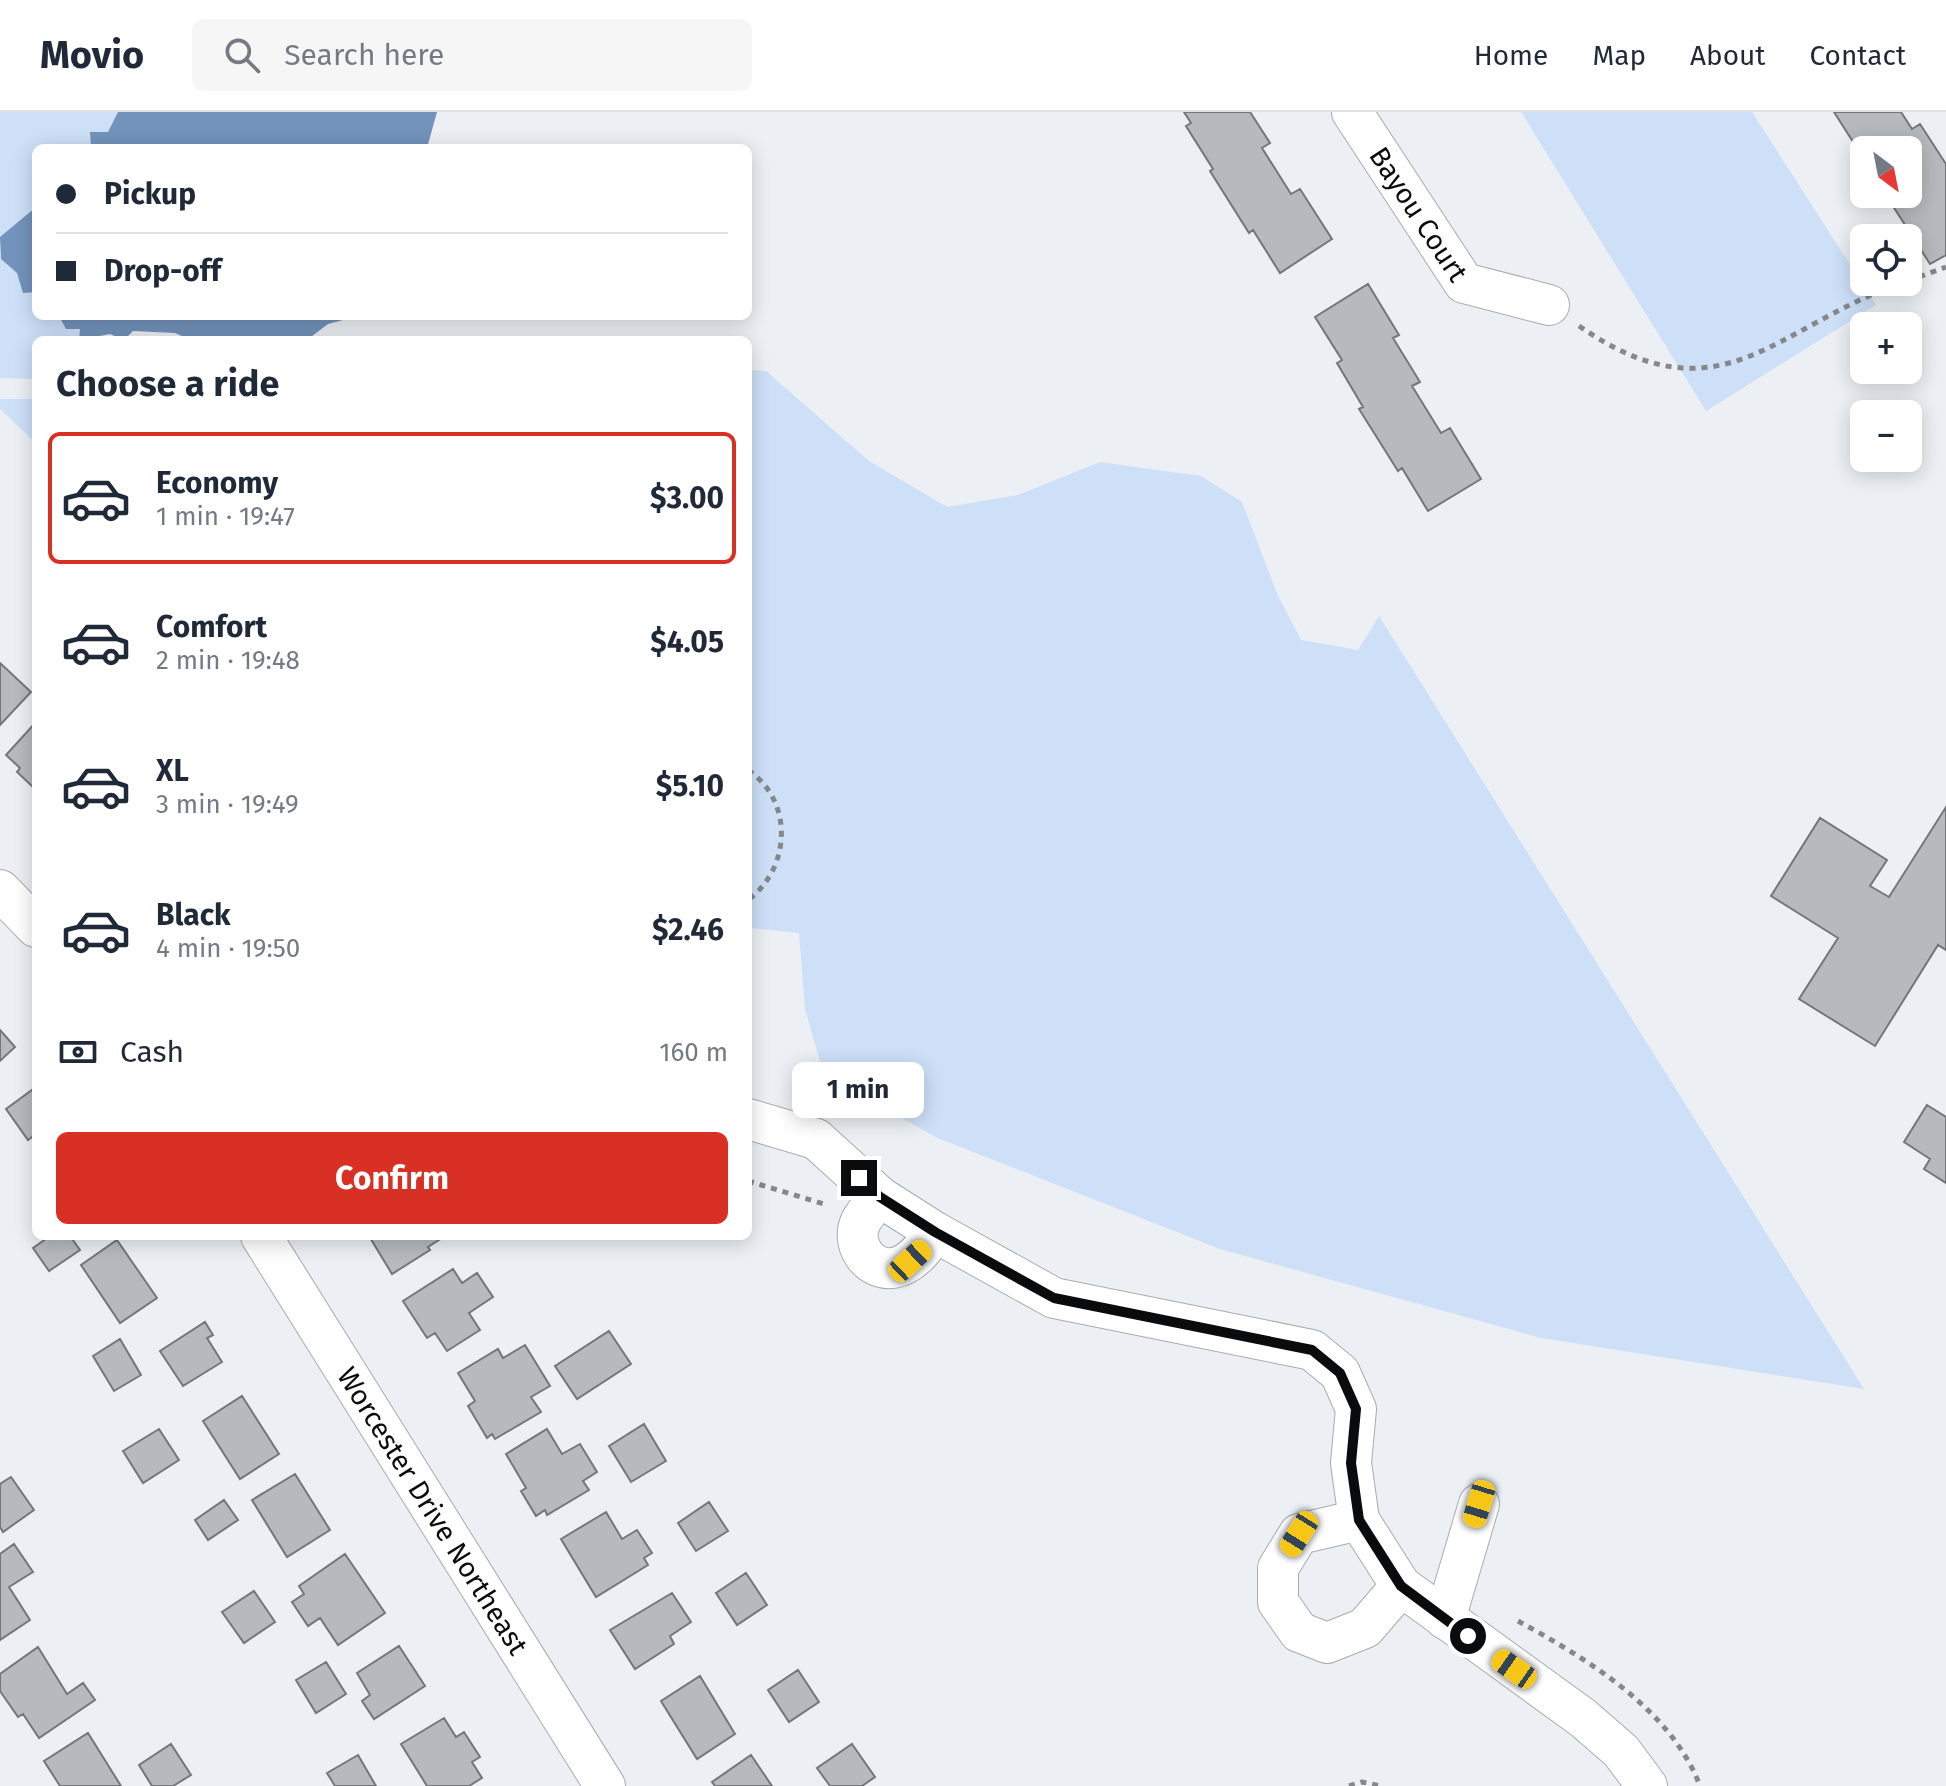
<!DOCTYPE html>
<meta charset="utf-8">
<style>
:root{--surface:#fff;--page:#f6f6f7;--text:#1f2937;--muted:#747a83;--line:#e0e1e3;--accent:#d93025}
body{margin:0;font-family:"Fira Sans",sans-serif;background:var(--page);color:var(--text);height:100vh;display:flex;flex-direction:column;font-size:30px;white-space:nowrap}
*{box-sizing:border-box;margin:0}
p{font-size:26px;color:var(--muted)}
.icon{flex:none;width:44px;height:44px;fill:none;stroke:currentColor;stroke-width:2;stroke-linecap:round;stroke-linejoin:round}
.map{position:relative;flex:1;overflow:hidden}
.drawer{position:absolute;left:32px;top:224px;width:720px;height:904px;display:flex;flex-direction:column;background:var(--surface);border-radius:12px;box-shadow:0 4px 20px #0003}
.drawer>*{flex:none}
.top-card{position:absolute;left:32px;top:32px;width:720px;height:176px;border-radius:12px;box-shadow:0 4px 20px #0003;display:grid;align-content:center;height:176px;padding:0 24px;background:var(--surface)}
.needle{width:52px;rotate:148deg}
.tools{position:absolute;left:1850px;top:24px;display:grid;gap:16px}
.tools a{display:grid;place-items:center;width:72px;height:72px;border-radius:12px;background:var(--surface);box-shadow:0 4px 20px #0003;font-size:40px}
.end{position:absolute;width:36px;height:36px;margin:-18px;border:10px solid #0a0b0d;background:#fff;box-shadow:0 0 0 4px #fff}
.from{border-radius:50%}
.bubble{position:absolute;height:56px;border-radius:12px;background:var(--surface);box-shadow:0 4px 20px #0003;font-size:26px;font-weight:700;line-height:56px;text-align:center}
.car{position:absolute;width:24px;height:48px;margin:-24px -12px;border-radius:10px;box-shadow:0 0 6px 2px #0007;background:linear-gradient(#f5c518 24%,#345 0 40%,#f5c518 0 76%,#345 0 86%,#f5c518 0)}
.top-card b{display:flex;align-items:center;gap:28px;height:76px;font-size:30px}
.top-card b+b{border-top:2px solid var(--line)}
.top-card i{width:20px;height:20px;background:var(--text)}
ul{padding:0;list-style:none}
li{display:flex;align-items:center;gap:24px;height:132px;margin:0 16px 12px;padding:0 8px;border:4px solid transparent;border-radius:12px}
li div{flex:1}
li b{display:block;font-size:30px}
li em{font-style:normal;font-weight:700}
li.on{border-color:var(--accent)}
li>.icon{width:72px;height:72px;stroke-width:1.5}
h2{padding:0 24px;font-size:36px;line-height:96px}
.pay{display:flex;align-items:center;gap:20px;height:88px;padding:0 24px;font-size:30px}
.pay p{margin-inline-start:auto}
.cta{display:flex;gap:16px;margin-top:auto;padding:16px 24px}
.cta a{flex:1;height:92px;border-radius:12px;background:var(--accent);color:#fff;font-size:32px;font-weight:700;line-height:92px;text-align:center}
header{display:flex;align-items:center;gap:48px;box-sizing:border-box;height:112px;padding:0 40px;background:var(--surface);border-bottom:2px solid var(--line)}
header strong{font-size:38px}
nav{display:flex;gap:44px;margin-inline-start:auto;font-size:28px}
.search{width:560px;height:72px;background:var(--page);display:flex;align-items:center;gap:20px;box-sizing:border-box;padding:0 28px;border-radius:12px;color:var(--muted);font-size:30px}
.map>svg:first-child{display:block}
.green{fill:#cde0f8}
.water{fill:#7293bb}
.building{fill:#b6babe;stroke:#73767a;stroke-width:2}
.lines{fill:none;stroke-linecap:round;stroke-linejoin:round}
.minor-casing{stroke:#a8abaf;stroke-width:42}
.path{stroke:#85878b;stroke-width:5;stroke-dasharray:6 6;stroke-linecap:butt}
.minor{stroke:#fff;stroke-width:40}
.route{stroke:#0a0b0d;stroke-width:10}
.labels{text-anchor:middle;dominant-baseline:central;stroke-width:6;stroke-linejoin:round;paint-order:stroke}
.street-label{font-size:28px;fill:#0a0b0d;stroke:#fff}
</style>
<header>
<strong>Movio</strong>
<div class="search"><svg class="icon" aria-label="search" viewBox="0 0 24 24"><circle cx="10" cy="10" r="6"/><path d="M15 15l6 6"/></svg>Search here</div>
<nav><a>Home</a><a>Map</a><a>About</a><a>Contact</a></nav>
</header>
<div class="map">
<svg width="1946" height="1674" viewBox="0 0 1946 1674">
<rect width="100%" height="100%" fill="#ecf0f4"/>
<path class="green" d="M0 0H118L108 21H90L91 36H36V95L0 125Z
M1521 0H1752L1876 193 1706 299Z
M0 140 1 147 17 161 23 180H36V204H59L80 217 79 228H36V267L0 266Z
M748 258 766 259 869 349 947 395 1018 383 1100 350 1201 364 1242 390 1278 484 1301 528 1358 538 1379 504 1864 1277 1541 1226 1220 1137 935 1025 823 960 805 897 799 821 748 816Z
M0 287H36V331L0 297Z"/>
<path class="water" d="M118 0H437L427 36H91L90 20H108Z
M36 95V180L23 181 17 161 1 147 0 125Z
M59 204H358L328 212 307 228H191L175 221 133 219 124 228 110 222 79 228 80 217H66Z"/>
<path class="building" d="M1184 0H1250L1270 31 1262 36 1291 82 1300 77 1332 127 1280 161 1253 118 1249 121 1210 59 1213 57 1186 14 1191 11Z
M1834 0H1901L1912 17 1920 12 1946 52V143L1930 152 1891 91 1896 88 1893 82H1908V38H1864V47Z
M1368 172 1399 223 1393 226 1420 270 1412 274 1441 321 1450 316 1481 367 1428 399 1402 356 1398 359 1359 297 1363 295 1337 251 1342 248 1315 205Z
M0 551 31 580 0 613Z
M36 610V678L17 660 20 656 6 643Z
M1946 695V838L1938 833 1875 934 1799 887 1838 826 1771 784 1820 706 1887 748 1870 774 1889 785Z
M0 918 15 935 0 949Z
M36 975V1022L28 1028 6 997Z
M1927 993 1946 1005V1071L1924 1057 1930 1047 1904 1030Z
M50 1124H70L80 1138 49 1159 33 1136Z
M369 1124H441L442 1126 428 1135 430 1138 392 1162Z
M117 1128 157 1186 120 1211 81 1153Z
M453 1157 462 1171 477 1161 493 1185 469 1201 480 1218 447 1239 435 1221 427 1226 403 1189Z
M205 1210 213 1223 207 1226 222 1250 183 1274 160 1239Z
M609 1219 631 1252 577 1287 555 1254Z
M120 1227 141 1263 114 1279 93 1244Z
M525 1233 550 1274 531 1285 541 1300 495 1327 492 1322 487 1326 468 1294 475 1289 458 1261 498 1237 503 1246Z
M242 1284 279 1342 240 1367 203 1309Z
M644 1312 666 1349 631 1370 609 1334Z
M159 1317 179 1348 143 1371 123 1339Z
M547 1317 562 1342 580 1332 597 1360 583 1369 589 1378 547 1403 545 1398 536 1404 521 1379 526 1376 506 1342Z
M295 1362 330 1418 287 1445 252 1388Z
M11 1365 34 1398 3 1420 0 1415V1372Z
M224 1388 238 1408 208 1428 195 1408Z
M709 1390 728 1419 696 1439 678 1411Z
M606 1400 622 1427 637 1418 652 1441 644 1446 648 1453 596 1485 561 1427Z
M14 1432 33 1460 9 1475 30 1508 0 1528V1442Z
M345 1442 385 1501 338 1533 320 1506 308 1514 292 1490 304 1482 299 1474Z
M746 1461 767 1493 737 1513 716 1481Z
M254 1479 275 1510 244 1531 222 1500Z
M672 1481 691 1510 670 1524 674 1532 635 1557 610 1518Z
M399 1534 425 1574 374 1607 362 1589 370 1583 357 1561Z
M38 1535 67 1582 83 1571 95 1588 39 1626 23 1602 18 1605 0 1579V1562Z
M326 1550 346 1582 316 1601 296 1568Z
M798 1558 819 1590 789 1610 768 1578Z
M700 1564 735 1622 697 1647 661 1589Z
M444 1606 456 1625 464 1620 480 1645 472 1650 482 1666 469 1674H427L401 1632Z
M88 1621 121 1674H60L44 1649Z
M171 1632 191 1663 173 1674H152L139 1653Z
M852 1632 875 1665 862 1674H830L817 1656Z
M358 1643 376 1674H335L327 1661Z
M751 1643 772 1674H715L712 1670Z"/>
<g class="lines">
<defs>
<g id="minor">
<path id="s1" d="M1352 0 1464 171 1549 193"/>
<path d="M0 778 36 815"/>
<path d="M748 1007 816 1027 880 1085 935 1120 1054 1186 1312 1238 1340 1261 1356 1297 1351 1351 1359 1408 1401 1474 1583 1606 1621 1639 1647 1674"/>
<path d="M880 1085C874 1092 865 1101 861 1109 850 1131 868 1159 893 1156 912 1153 925 1135 935 1120"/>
<path id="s2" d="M261 1124 605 1674"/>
<path d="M1359 1408 1299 1422 1278 1456V1490L1299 1520 1327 1531 1365 1516 1401 1474"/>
<path d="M1445 1507 1479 1392"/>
</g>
</defs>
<use href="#minor" class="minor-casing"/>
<path class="path" d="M1908 169 1946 155
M1579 214C1721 312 1773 215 1904 170
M748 658C795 690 790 757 748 788
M748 1069 827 1093
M1518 1509C1587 1547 1671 1597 1700 1674
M1349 1674 1362 1670 1381 1674"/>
<use href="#minor" class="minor"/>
</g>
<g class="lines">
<path class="route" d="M859 1066 880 1085 935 1120 1054 1186 1312 1238 1340 1261 1356 1297 1351 1351 1359 1408 1401 1474 1468 1524"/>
</g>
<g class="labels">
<g class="street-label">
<text stroke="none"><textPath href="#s1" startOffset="122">Bayou Court</textPath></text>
<text stroke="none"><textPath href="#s2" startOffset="324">Worcester Drive Northeast</textPath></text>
</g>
</g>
</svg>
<div class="tools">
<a><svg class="needle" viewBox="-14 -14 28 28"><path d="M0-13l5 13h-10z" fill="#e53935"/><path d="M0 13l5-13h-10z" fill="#747a83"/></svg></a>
<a><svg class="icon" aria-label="locate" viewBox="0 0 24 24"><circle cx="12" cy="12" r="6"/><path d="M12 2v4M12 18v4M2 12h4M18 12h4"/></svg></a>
<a>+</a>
<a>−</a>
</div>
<i class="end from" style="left:1468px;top:1524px"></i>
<i class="end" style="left:859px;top:1066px"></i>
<div class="bubble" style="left:792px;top:950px;width:132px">1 min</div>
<i class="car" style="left:910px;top:1149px;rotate:47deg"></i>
<i class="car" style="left:1479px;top:1392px;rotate:197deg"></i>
<i class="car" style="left:1299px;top:1422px;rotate:212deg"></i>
<i class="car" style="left:1514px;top:1557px;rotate:305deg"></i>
<div class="top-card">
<b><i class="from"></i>Pickup</b>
<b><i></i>Drop-off</b>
</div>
<section class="drawer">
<h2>Choose a ride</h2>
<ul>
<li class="on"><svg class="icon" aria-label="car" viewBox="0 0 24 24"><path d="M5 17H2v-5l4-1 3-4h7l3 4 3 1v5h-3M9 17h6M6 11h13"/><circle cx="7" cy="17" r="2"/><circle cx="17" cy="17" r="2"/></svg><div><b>Economy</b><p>1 min · 19:47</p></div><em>$3.00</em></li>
<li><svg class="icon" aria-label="car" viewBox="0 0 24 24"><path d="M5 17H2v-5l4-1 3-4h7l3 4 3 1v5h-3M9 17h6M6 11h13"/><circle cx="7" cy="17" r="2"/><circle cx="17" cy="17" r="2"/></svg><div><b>Comfort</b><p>2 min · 19:48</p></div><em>$4.05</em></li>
<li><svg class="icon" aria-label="car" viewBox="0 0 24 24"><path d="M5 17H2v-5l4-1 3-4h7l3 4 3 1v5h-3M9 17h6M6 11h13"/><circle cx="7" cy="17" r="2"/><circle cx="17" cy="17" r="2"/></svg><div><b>XL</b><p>3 min · 19:49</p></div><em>$5.10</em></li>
<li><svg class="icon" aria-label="car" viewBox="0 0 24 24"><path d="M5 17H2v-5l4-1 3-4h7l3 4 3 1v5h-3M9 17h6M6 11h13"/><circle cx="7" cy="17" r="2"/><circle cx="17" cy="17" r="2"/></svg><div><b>Black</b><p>4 min · 19:50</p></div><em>$2.46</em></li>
</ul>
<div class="pay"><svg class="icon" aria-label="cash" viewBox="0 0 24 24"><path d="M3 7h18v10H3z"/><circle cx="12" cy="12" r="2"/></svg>Cash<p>160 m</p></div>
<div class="cta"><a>Confirm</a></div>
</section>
</div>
